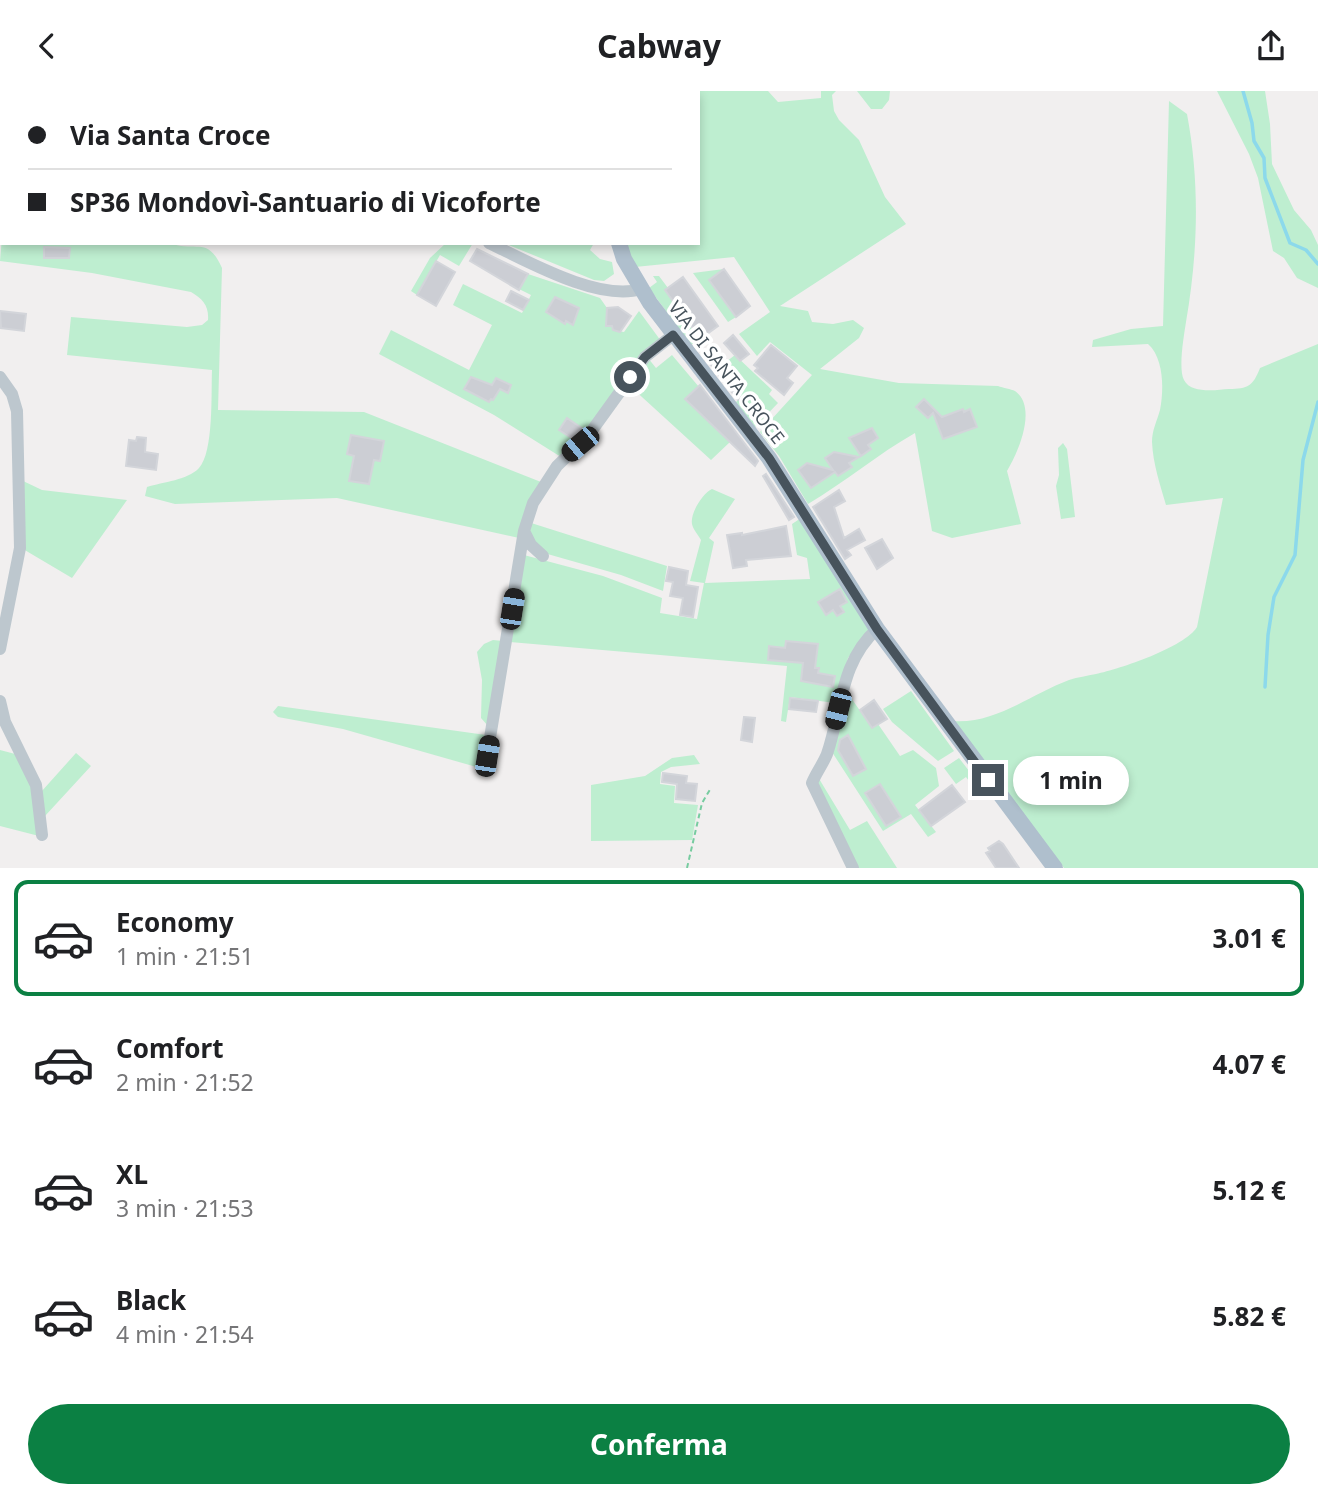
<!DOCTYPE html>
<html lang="it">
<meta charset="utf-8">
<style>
:root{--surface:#fff;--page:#f2f2f2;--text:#202124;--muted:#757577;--line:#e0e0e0;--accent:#0b8043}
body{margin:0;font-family:"Noto Sans",sans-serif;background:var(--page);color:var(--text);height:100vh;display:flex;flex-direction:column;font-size:26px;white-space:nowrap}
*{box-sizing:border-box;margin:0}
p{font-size:23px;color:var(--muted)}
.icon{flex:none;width:38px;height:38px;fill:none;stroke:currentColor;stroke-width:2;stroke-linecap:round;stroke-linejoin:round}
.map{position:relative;height:777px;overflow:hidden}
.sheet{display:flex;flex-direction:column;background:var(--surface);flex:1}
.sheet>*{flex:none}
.hud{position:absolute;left:0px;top:0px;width:700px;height:154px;box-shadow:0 4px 10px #0003;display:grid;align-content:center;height:154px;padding:0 28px;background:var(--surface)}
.end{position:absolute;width:32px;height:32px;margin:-16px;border:9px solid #47535c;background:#fff;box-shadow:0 0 0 4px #fff}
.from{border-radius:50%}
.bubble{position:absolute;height:49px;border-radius:24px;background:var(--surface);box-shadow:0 4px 10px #0003;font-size:23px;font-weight:700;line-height:49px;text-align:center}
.car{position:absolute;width:21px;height:42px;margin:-21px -10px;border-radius:9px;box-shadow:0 0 5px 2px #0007;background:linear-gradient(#222 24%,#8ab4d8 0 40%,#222 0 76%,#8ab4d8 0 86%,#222 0)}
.hud b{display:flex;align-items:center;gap:24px;height:66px;font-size:26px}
.hud b+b{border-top:2px solid var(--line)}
.hud i{width:18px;height:18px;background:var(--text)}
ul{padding:12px 0 0;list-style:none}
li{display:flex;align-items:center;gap:21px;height:116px;margin:0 14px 10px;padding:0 14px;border:4px solid transparent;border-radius:14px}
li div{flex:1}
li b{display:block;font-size:26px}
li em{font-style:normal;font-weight:700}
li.active{border-color:var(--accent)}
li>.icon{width:63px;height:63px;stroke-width:1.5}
.button{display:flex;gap:14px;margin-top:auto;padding:14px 28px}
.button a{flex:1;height:80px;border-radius:42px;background:var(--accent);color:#fff;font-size:28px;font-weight:700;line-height:80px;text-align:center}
header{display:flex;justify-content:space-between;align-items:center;height:91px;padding:0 28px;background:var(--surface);font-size:32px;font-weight:700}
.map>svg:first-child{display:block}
.green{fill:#beeed0}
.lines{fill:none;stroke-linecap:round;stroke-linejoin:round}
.stream{stroke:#8cd9eb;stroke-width:3.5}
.building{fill:#ccced4;stroke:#d3d5da;stroke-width:2}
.path{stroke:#77cca0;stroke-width:2;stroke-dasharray:5 3.5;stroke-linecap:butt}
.minor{stroke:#bdc7ce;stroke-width:12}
.major{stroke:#afbfcd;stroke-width:16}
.route{stroke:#47535c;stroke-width:9}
.labels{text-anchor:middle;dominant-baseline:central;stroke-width:7;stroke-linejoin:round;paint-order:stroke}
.street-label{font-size:18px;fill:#47535c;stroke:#fff}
</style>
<header><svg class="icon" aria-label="back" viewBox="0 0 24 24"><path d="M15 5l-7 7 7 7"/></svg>Cabway<svg class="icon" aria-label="share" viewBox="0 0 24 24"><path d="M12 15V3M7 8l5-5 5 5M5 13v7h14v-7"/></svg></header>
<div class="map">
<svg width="1318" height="777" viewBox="0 0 1318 777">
<rect width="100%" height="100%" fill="#f1efef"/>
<path class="green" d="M678 0H768L778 11 821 7V0H836L832 4 834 20 839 29 859 49 885 106 906 133 780 215 808 220 812 231 833 233 853 229 864 237 859 247 820 278 899 292 998 295C1003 297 1011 298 1015 300 1038 316 1018 362 1007 380L1021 433 952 447 932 440 915 342C878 363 845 391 808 413L779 365 760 341 812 284 770 251 757 265 739 243 770 221 734 166 635 176 624 152H698V2H674Z
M857 0H890L889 9 882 18H871Z
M1217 0H1265L1270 33 1272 73 1294 119 1311 139 1318 154V197L1297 187 1284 167 1273 160 1258 87 1249 63Z
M1169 10 1187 23C1200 92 1198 162 1186 231 1184 244 1178 278 1184 289 1191 303 1216 299 1229 298 1248 298 1253 295 1260 277L1318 253V777H1064L953 630C996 633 1031 603 1069 589 1078 586 1087 585 1096 583 1120 578 1185 556 1197 536L1223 407 1166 414C1160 393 1153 373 1152 351 1152 339 1157 330 1160 319 1164 299 1164 267 1148 253L1092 256 1093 249 1131 238 1163 235Z
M2 146V152H169C197 162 207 144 222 177L218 319 364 321 541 391 519 447 337 407 175 413 145 405 147 396C163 391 188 389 199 377 214 361 211 301 212 279L67 264 71 226 187 236 202 234 208 229C209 215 203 208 191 201L92 182 0 170Z
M446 152H473L459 175 440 164 417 204 411 200 430 167Z
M504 152H594L590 159 600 168 612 171 614 183 604 190 594 189Z
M724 178 709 189 736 226 728 231 693 182Z
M528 183 600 207 607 217 606 235H612L613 239 624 241 639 220 661 250 586 343 561 366 494 324 379 263 391 239 469 279 492 234 453 214 463 193 522 222 531 204 519 198Z
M653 185H659L668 197 665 199 700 248 691 254 649 197 657 191Z
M672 264 699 296 686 308 730 351 711 369 631 296 648 267 656 277Z
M735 264 772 299 769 303 778 312 755 336 735 312 741 306 727 289 731 285 722 274Z
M1063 352 1067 358 1075 426 1061 428 1056 395 1059 384 1058 357Z
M21 389 42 399 127 409 72 487 23 458Z
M712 398 735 408 709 447 714 451 705 492 810 488 807 467 797 464 792 433 801 427 870 537 848 567 835 612 790 606 786 631 781 630 787 575 510 551 524 464 603 485 662 507 660 522 697 528 704 492 690 490 701 449C698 444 693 438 692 433 690 422 703 402 712 398Z
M528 431 667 475 663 500 621 484 544 462 533 452Z
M493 549 503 550 488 635 481 627 482 589 477 561 484 553Z
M911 600 954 660 938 670 892 631 883 618Z
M847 601 872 637 878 633 900 665 913 659 936 677 939 695 915 714 936 741 928 746 911 723 883 740 832 661Z
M278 615 486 644 480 677 343 638 278 626 273 621Z
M0 659 19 664 32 693 39 745 0 735Z
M76 662 91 675 45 725 41 701Z
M694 664 700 673 671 676 661 681 660 693 675 695 674 712 698 714 692 749 591 750V694L645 685 672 667Z
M959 667 987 703 981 707 966 686 956 693 944 677Z
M818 686 850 739 867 730 897 777H855L816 690Z"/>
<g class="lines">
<path class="stream" d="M1243 0 1252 32 1254 50 1264 67 1265 87 1290 152 1306 159 1318 173
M1265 596 1268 544 1274 506 1295 464 1303 369 1318 311"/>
</g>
<path class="building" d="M44 156 70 157 69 167H44Z
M477 158 528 183 519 199 470 170Z
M436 170 455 181 436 215 417 204Z
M724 178 750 215 736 226 709 189Z
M683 186 718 235 700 248 665 199Z
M511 200 529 209 523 219 506 210Z
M555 206 579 217 573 234 566 230 565 233 546 221Z
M618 216 631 225 620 241 613 239 612 235H606L607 217Z
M0 220 26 223 24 240 1 237Z
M733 244 749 263 740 270 724 252Z
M771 254 797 275 787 287 793 292 784 304 755 280 758 277 754 274Z
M711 261 731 286 727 289 741 307 738 309 705 266Z
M471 286 492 294 496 287 511 294 508 302 500 298 493 309 491 308 489 311 464 298Z
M700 294 758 370 755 375 685 308Z
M924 308 942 326 963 318 964 321 970 318 977 336 943 348 933 322 928 327 916 316Z
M567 327 583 338 573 348 559 339Z
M872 337 878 347 868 354 871 358 861 365 849 347Z
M351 344 384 350 380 370 374 369 369 393 349 390 354 365 347 363Z
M137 346 146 347 145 361 158 363 156 379 126 375 129 349 136 350Z
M834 361 859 366 849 372 852 376 838 385 835 381 811 397 798 379 807 372 833 379 825 367Z
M766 383 794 426 789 429 763 385Z
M839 399 845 410 834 416 844 447 859 438 865 449 847 459 851 464 845 468 813 416Z
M786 435 791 465 746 469 747 475 733 477 727 444 742 442V444Z
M882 448 893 467 877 478 865 457Z
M669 476 688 480 686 494 698 496 693 526 680 524 683 507 670 505 673 491 666 490Z
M840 498 847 511 840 515 844 521 837 525 833 519 826 524 818 511Z
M786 550 818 553 815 577H819L818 582 835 585 833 596 801 590 803 572 768 569 769 555 785 557Z
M790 607 818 610 816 621 789 618Z
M874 609 887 628 872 637 860 619Z
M744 626 755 627 752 651 741 649Z
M848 644 866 678 853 685 838 659 840 649Z
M663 682 687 685 686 692 697 693 695 710 676 708 677 693 662 691Z
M880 693 901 726 886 735 865 702Z
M952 694 965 711 931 735 919 719Z
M999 750 1003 753 1019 777H996L986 762 990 760 988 757Z"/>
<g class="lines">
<path class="path" d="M557 0 565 2
M525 2 529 0
M687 777 702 712 711 697"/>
<path class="minor" d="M0 47 2 50
M0 138 2 129
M489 152C527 170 599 211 641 198
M0 286 12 303 17 320 20 457 0 558
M543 465 531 454 524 440 533 412 557 375 588 345 645 266 673 244
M0 610 5 631 36 694 42 744
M487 679V665L524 440
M853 777 812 692C816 682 823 673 827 663 842 619 840 571 877 538"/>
<path class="major" d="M589 0V2
M619 152 624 168 650 212 769 367 877 538 1055 777"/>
</g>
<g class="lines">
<path class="route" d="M630 286 645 266 673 244 769 367 877 538 988 689"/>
</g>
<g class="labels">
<g class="street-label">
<text transform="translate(727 281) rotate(52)">VIA DI SANTA CROCE</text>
</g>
</g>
</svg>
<i class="end from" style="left:630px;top:286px"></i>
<i class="end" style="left:988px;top:689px"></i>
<div class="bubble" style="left:1013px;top:665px;width:116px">1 min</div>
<i class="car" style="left:580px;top:353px;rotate:230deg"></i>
<i class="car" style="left:512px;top:518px;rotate:9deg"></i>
<i class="car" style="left:838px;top:618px;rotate:194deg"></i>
<i class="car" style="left:487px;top:665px;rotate:9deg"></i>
<div class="hud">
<b><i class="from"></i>Via Santa Croce</b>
<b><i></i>SP36 Mondovì-Santuario di Vicoforte</b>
</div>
</div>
<section class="sheet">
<ul>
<li class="active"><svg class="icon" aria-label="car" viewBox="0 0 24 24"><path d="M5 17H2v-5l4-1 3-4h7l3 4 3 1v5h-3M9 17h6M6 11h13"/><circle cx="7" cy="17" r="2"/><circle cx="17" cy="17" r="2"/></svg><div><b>Economy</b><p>1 min · 21:51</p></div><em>3.01 €</em></li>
<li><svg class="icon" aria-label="car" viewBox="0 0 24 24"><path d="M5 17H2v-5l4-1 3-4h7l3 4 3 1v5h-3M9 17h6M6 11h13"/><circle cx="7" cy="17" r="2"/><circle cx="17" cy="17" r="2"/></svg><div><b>Comfort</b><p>2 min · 21:52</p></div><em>4.07 €</em></li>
<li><svg class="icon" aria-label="car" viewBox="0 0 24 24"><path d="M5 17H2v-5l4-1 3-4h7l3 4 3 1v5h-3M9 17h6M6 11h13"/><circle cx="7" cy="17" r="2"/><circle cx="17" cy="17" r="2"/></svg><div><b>XL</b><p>3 min · 21:53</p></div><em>5.12 €</em></li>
<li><svg class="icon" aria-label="car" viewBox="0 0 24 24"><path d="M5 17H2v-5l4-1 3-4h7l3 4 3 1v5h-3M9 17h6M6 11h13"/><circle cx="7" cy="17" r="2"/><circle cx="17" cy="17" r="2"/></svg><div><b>Black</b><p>4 min · 21:54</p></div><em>5.82 €</em></li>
</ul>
<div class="button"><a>Conferma</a></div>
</section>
